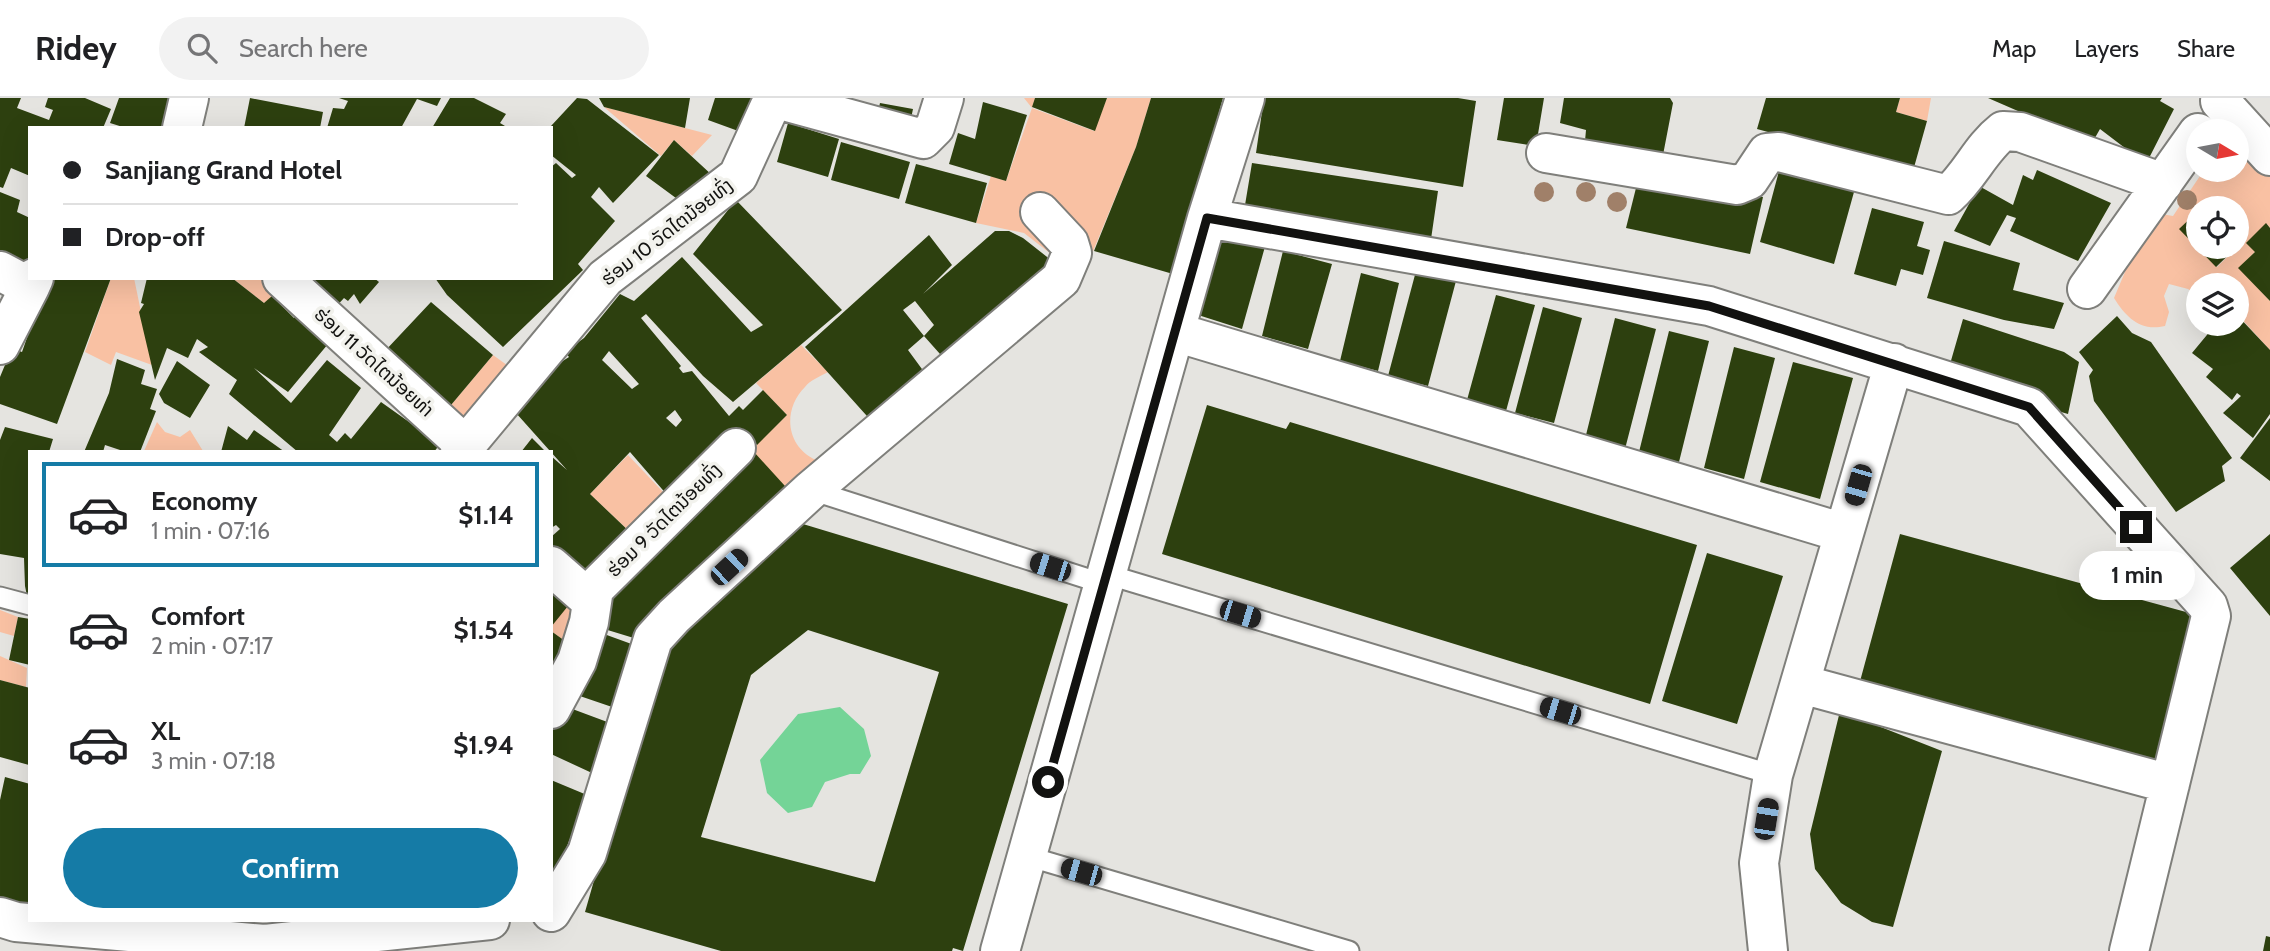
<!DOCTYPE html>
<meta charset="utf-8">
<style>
:root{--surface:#fff;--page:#f2f2f2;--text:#202124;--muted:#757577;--line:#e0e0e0;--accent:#157ba6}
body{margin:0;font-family:Cabin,"Noto Sans Lao",sans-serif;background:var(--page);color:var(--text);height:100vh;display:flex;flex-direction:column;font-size:26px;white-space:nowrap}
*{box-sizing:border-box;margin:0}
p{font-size:23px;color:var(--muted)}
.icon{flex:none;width:38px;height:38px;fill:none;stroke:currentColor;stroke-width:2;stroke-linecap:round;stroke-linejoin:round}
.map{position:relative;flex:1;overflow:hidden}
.side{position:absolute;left:28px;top:352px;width:525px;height:472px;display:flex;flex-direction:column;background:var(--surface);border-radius:0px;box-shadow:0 7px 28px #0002}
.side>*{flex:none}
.guide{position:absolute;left:28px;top:28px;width:525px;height:154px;border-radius:0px;box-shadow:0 7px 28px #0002;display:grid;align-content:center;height:154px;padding:0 35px;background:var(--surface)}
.needle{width:46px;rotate:100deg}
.fabs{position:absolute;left:2186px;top:21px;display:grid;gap:14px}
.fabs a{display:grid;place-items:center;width:63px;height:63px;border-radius:50%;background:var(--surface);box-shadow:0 7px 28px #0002;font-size:35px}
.end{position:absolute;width:32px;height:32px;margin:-16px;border:9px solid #121210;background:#fff;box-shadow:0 0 0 4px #fff}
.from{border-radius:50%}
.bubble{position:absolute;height:49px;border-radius:24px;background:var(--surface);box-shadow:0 7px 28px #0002;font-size:23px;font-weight:700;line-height:49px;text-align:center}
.car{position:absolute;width:21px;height:42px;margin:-21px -10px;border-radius:9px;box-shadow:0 0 5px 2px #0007;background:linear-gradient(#222 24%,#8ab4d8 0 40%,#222 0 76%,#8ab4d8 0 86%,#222 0)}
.guide b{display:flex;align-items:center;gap:24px;height:66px;font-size:26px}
.guide b+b{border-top:2px solid var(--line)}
.guide i{width:18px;height:18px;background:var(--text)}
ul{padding:12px 0 0;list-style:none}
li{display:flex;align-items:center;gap:21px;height:105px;margin:0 14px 10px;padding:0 21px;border:4px solid transparent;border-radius:0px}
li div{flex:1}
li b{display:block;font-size:26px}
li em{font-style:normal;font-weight:700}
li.selected{border-color:var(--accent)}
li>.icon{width:63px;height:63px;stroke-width:1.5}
.primary-button{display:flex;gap:14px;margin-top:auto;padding:14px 35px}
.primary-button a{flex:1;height:80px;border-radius:42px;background:var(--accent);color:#fff;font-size:28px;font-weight:700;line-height:80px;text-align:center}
header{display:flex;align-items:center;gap:42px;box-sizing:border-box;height:98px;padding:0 35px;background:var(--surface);border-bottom:2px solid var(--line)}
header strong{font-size:33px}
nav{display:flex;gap:38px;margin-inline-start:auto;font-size:24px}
.search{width:490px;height:63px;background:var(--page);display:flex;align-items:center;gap:18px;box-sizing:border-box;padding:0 24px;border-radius:38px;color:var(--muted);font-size:26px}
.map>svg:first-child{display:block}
.green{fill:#f9c1a3;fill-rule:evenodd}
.water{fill:#74d497}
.building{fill:#2d400f;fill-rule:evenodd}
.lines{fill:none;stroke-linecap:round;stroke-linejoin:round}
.lane-casing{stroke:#7f7f7b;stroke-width:23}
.street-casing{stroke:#7f7f7b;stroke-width:42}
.lane{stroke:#fff;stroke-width:19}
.street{stroke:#fff;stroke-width:38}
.tree{fill:#a08069}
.route{stroke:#121210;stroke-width:9}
.labels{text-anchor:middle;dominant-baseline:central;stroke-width:7;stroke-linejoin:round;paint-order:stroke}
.street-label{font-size:19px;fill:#121210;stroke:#f2f2ed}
</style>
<header>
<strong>Ridey</strong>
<div class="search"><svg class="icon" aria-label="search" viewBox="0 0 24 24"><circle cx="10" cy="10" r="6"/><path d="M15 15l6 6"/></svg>Search here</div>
<nav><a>Map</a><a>Layers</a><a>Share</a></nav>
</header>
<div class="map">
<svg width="2270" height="853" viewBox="0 0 2270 853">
<rect width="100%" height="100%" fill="#e5e4e0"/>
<path class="green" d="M1024 0H1035L1032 10 1094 33 1107 0H1151L1136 49 1082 180 1024 135 976 125 991 78 1006 83 1032 10Z
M1900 0H1931L1927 23 1896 14Z
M604 9 712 37 692 58 674 42 661 58Z
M2237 43 2270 78V130L2267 126 2255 154 2239 170 2270 203V252L2237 216 2236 187H2198V198L2188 191 2169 186 2164 198 2169 214 2165 228C2140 234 2126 219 2114 200L2133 155 2156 115 2173 118 2204 72H2236ZM2207 105 2212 110H2236L2237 135 2243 143 2217 169 2180 131Z
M111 180H134L152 267 116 254 111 267 85 254Z
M232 180H269L295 206 288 214 273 199 264 205Z
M801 247 828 274C821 278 810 282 805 289 782 312 786 349 816 362L825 355 792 396 751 352 754 344 757 346 787 317 756 285Z
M493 257 511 270 471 324 446 313Z
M157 324 165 334 180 339 190 332 203 353H144Z
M628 357 664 395 631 435 590 396Z
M559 483 578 505 574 550 551 533Z
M0 512 18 519 14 538 0 534Z
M0 558 27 570 26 589 0 582Z"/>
<path class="water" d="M840 609 864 631 871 658 860 676H850L825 684 812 709 788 715 767 695 760 662 798 616Z"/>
<path class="building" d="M0 0H21L17 10 49 22 53 12 45 9 48 0H85L111 11 103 30H30V78L11 70 3 90 0 89Z
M119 0H174L163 30H126L110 25Z
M250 0 323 14 320 30H244Z
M339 0H441L437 8 417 1 401 30H327L333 10 344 11 348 3Z
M450 0H474L506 16 500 25 505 28 432 30Z
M577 0 587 1 659 57 613 105 599 89 591 99 615 123 578 166 583 172 503 249 447 197 435 180H551V69L556 65 572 80 576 77 551 57V28Z
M599 0H690L685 30 604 9Z
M715 0H762L741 34 708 22Z
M1035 0H1107L1095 33 1032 9Z
M1151 0H1223L1173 176 1094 153 1136 49Z
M1264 0H1458L1476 3 1463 89 1256 55Z
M1504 0H1544L1536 48 1497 42Z
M1564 0H1670L1673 5 1663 57 1585 43 1586 32 1560 25Z
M1766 0H1900L1896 14 1927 23 1913 73 1757 31Z
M1988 0H2162L2160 3 2174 11 2146 66 2100 31 2092 45Z
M983 4 1027 17 1006 83 949 66 958 35 975 41Z
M880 5 913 11 909 30 876 22Z
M788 25 839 41 828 79 777 64Z
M674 42 713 78 680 103 646 78Z
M841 44 910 64 899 101 831 82Z
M1252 65 1438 93 1430 148 1243 119Z
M916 66 987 85 976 125 905 105Z
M2037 72 2111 105 2078 163 2010 133 2016 120 2007 117 1990 148 1954 133 1979 88 2013 107 2023 77 2033 82Z
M1779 73 1854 94 1834 166 1760 144Z
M1639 78 1763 99 1750 156 1626 130Z
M0 94 20 102 17 114 30 120V170L0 161Z
M736 102 842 212 733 304 703 278 646 216 641 220 681 268 679 270 683 275 692 273 729 318 739 308 743 312 763 292 787 317 757 347 742 331 668 398 630 354 590 396 633 437 587 485 551 449V439L560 431 556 427 551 430V358L567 372 516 315 547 273 569 259 565 254 584 240 620 196 634 203 682 159 751 234 763 227 693 156ZM609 253 639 286 632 291 602 262ZM675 312 682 322 676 329 666 320Z
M1872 110 1924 124 1917 148 1930 152 1923 177 1901 171 1896 188 1854 176Z
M2198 113V149H2236V135L2243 143 2216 169 2179 131Z
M2266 125 2270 130V203L2238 170 2255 154 2246 145Z
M1217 132 1266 145 1242 231 1195 216Z
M995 133H1009L1023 140 1056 166 948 265 924 238 934 227 915 203 903 212 924 238 908 252 930 282 875 327 805 249 929 137 952 167 923 196Z
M1944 143 2020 165 2013 192 2064 205 2054 231 2004 222 1927 200Z
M1283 153 1332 166 1308 251 1262 238Z
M1416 173 1456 183 1428 288 1388 278Z
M1361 175 1399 185 1378 273 1340 263Z
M48 180H111L57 326 0 306V279L12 250 22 254Z
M147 180H232L264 205 272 198 294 220 296 217 328 246 288 294 254 270 291 305 327 262 361 290 329 337 337 344 345 335 351 341 381 304 440 346 434 354H298L229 296 237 282 199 254 208 249 197 241 188 260 167 250 155 282 139 214 144 206 141 205Z
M307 180H374L379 184 360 206 354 196 348 203 344 200 333 212Z
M1496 197 1535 207 1506 313 1467 302Z
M431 204 493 257 446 313 384 254Z
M1543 209 1582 220 1554 325 1515 315Z
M2236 216 2270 252V316L2253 340 2223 315 2241 298 2237 295 2232 302 2206 279 2213 271 2192 255 2216 226H2236Z
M2117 218 2132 235 2151 244 2232 360 2222 368 2225 383 2176 414 2094 303 2089 278 2093 272 2079 254Z
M1615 220 1656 231 1625 351 1585 341Z
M1963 221 2064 254 2079 264 2068 316 1946 280Z
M1669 233 1709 243 1679 364 1639 354Z
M1734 249 1775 260 1744 381 1704 370Z
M117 261 145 272 141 286 157 291 150 311 156 313 140 354H126L105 347 103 354H84L109 295Z
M177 263 210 287 190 320 164 305 159 296Z
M1793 264 1853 280 1820 401 1760 384Z
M1207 307 1286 331 1290 324 1697 447 1650 606 1162 456Z
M2270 320V383L2240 360Z
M228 328 247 342 254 332 285 354H221Z
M5 329 53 341 49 354H30V498H27L25 488 24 460 0 456V342Z
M532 340 546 354H521Z
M754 354 795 399 637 541 601 530 595 516Z
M793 423 1068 506 963 853 953 850 952 853H721L585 814 662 545ZM808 532 939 574 875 784 701 739 751 577Z
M1900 436 2197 517 2156 669 1859 587Z
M2270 436V518L2230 470Z
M1707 455 1783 478 1737 626 1662 603Z
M551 492 568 508 551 529Z
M18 519 30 521V567L9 562Z
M593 532 637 548 615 610 571 595Z
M551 533 579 553 551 598Z
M0 582 30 590 29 667 0 659Z
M559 606 610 625 592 675 551 656V628Z
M1840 613 1942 653 1893 829 1872 824 1841 805 1815 771 1810 736Z
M5 679 30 686V807L0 799V702Z
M551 682 587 697 551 789Z
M2266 838 2270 839V853H2263Z"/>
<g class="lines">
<defs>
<path id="lane" d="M811 392 1104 486
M1106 476 1773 677
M0 499 30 507
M1027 758 1349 853"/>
<path id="street" d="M2220 3 2270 58
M182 30 189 0
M1546 55 1737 87 1749 82 1767 55 1779 54 1948 97C1970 78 1980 51 2003 33L2020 34 2163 85
M1207 120 1709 208 2029 309 2208 508 2211 518 2129 853
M0 173 30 189 34 180
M282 180 465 347
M2087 191 2198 35
M1175 234 1844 435
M0 247 30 189
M460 354 605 180 738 78 769 10 780 2 923 41 935 29 944 0
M551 468 592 504
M1801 586 2170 686
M551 611 577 563 589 524 594 491 736 350
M551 814 587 755 653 541 674 518 811 392 1061 181 1072 155 1069 145 1040 114
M0 819 16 824 265 846 490 822
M1000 853 1207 120 1245 0
M1768 853 1759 765 1773 677 1894 265"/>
</defs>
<use href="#lane" class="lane-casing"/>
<use href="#street" class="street-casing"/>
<use href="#lane" class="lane"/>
<use href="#street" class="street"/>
</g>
<g class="tree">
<circle cx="1544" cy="94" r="10"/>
<circle cx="1586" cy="94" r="10"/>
<circle cx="2187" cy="102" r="10"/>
<circle cx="1617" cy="104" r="10"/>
</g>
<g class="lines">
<path class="route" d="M1048 684 1207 120 1709 208 2029 309 2136 429"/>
</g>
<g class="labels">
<g class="street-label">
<text transform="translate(667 134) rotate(-38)">ຮ່ອມ 10 ວັດໄຕນ້ອຍທົ່ງ</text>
<text transform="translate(374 264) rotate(42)">ຮ່ອມ 11 ວັດໄຕນ້ອຍທ່າ</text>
<text transform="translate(664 422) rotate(-45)">ຮ່ອມ 9 ວັດໄຕນ້ອຍທົ່ງ</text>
</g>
</g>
</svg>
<div class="fabs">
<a><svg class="needle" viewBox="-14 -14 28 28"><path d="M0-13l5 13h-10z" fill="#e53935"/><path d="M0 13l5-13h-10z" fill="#757577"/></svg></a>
<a><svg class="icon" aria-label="locate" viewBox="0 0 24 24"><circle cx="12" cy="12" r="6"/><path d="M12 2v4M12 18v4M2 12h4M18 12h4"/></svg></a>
<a><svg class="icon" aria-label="layers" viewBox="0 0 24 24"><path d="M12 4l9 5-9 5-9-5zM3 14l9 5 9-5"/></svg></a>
</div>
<i class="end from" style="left:1048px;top:684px"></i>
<i class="end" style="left:2136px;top:429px"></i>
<div class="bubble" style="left:2079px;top:453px;width:116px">1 min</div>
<i class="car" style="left:1858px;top:387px;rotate:196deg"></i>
<i class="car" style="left:729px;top:469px;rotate:47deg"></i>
<i class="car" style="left:1050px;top:469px;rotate:288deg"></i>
<i class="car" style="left:1240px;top:516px;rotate:107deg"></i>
<i class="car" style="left:1560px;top:613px;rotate:287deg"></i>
<i class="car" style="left:1766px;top:721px;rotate:9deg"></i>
<i class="car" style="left:1081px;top:774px;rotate:286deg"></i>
<div class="guide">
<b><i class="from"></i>Sanjiang Grand Hotel</b>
<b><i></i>Drop-off</b>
</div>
<section class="side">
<ul>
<li class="selected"><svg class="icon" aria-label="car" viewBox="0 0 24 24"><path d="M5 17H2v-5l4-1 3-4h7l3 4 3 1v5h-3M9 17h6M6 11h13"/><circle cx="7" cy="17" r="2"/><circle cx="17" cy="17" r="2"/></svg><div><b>Economy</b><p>1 min · 07:16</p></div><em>$1.14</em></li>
<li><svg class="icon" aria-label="car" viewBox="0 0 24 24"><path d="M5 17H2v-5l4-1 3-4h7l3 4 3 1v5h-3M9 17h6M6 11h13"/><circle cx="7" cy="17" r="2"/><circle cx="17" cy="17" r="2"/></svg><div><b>Comfort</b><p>2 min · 07:17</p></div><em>$1.54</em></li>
<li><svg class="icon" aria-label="car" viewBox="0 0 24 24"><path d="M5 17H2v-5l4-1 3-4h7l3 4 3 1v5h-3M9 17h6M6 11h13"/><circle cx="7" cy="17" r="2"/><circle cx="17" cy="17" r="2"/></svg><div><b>XL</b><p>3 min · 07:18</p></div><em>$1.94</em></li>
</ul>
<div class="primary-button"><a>Confirm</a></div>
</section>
</div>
